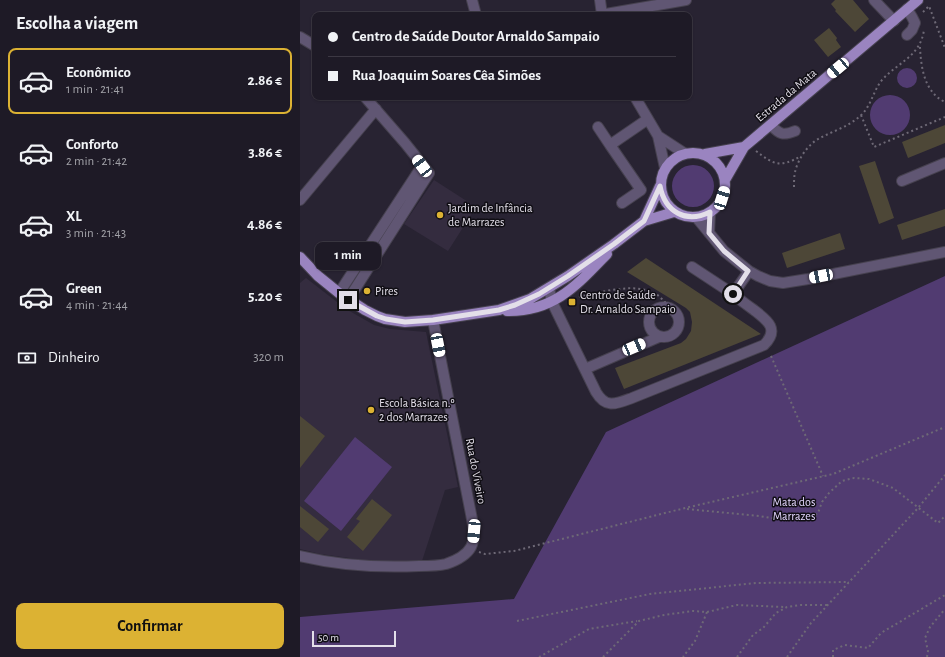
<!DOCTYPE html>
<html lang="pt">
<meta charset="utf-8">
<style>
:root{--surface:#1e1a26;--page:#26232e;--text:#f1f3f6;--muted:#a1a1a7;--line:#3c3843;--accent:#dcb233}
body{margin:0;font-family:"Alegreya Sans",sans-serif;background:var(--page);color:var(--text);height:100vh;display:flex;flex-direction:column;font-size:15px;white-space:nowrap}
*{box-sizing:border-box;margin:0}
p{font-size:13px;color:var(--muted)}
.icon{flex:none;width:22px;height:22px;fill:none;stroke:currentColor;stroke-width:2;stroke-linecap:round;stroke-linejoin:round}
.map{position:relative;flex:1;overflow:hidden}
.side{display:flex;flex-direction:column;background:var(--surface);width:300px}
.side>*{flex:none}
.banner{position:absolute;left:12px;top:12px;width:380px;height:88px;border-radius:8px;box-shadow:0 1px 3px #0004,0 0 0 1px var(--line);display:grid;align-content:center;height:88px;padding:0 16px;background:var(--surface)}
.scale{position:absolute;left:12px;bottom:10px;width:84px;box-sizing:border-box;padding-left:4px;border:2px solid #e3dfe9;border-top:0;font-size:11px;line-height:14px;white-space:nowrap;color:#e3dfe9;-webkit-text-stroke:3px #100e14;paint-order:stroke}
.end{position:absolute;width:18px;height:18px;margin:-9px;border:5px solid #e3dfe9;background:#111;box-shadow:0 0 0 2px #111}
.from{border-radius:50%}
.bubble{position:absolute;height:28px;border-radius:8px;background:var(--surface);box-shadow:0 1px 3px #0004,0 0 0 1px var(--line);font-size:13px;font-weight:700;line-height:28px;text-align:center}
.car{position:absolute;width:12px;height:24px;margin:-12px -6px;border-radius:5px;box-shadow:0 0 3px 1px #0007;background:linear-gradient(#fff 24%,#345 0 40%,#fff 0 76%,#345 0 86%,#fff 0)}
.banner b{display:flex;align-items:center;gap:14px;height:38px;font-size:15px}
.banner b+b{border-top:1px solid var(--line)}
.banner i{width:10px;height:10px;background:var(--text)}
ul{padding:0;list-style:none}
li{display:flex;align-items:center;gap:12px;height:66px;margin:0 8px 6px;padding:0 8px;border:2px solid transparent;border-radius:8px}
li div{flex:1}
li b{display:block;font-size:15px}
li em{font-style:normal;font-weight:700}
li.active{border-color:var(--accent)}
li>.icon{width:36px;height:36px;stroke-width:1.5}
h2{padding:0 16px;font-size:18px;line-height:48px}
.pay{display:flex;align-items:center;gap:10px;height:44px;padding:0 16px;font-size:15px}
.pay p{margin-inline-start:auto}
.primary-button{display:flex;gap:8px;margin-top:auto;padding:8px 16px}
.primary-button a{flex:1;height:46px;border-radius:8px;background:var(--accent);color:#111;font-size:16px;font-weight:700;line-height:46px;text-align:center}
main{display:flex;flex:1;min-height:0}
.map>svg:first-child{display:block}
.built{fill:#342c3f}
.green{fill:#513b71}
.building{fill:#4d4737}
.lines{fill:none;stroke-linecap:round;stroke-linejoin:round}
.minor-casing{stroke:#46414f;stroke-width:12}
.major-casing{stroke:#46414f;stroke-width:12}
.path{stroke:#6e6976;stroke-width:2;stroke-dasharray:2 3;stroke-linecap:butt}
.minor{stroke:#605673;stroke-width:10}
.major{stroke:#9a84c0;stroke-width:10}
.route{stroke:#e3dfe9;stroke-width:5}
.poi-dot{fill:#dcb233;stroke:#100e14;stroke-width:1.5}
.labels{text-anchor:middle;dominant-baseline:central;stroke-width:3;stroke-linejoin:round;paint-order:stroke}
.street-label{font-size:12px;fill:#e3dfe9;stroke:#100e14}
.poi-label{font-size:12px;fill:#e3dfe9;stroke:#100e14;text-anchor:start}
.park-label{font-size:12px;fill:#e5d8ff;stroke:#100e14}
</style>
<main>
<section class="side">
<h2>Escolha a viagem</h2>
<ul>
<li class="active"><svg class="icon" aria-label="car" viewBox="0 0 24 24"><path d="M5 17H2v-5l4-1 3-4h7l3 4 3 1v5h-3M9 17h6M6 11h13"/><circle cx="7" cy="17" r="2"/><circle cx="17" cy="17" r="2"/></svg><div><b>Econômico</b><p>1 min · 21:41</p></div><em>2.86 €</em></li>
<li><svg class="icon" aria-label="car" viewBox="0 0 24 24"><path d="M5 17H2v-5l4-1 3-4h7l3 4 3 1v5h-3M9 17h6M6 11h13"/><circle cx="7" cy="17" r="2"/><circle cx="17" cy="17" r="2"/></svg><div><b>Conforto</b><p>2 min · 21:42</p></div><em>3.86 €</em></li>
<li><svg class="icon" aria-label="car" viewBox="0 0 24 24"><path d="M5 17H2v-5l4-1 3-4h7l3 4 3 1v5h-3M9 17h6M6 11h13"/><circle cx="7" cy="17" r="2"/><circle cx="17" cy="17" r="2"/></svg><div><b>XL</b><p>3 min · 21:43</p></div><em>4.86 €</em></li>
<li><svg class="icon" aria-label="car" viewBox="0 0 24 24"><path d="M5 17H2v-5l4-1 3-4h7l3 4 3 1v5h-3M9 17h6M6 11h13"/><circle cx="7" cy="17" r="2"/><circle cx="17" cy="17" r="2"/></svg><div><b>Green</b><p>4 min · 21:44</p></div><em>5.20 €</em></li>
</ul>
<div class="pay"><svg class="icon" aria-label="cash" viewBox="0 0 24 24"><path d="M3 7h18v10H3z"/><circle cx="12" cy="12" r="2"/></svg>Dinheiro<p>320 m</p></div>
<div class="primary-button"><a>Confirmar</a></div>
</section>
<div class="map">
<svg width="645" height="657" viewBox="0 0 645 657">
<rect width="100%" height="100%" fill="#282332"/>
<path class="built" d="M134 180 176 207 148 251 104 224Z
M6 278 46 309 74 325 90 329 126 332 158 487 145 490 122 561 106 562 64 560 20 554 0 549V283Z"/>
<path class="green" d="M597 78a10 10 0 1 1 20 0a10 10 0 1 1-20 0Z
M570 115a20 20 0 1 1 40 0a20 20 0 1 1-40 0Z
M372 186a21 21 0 1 1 42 0a21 21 0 1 1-42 0Z
M645 276V657H0V617L214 599 306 432Z
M55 437 92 467 41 531 4 501Z"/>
<path class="building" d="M535 0H553L569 19 555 32 535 11 536 10 531 4Z
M529 28 537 38 536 40 541 47 528 57 514 40Z
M645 125V143L608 158 602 142Z
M575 161 594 218 579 224 559 166Z
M645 209V226L602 240 597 225Z
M540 233 545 249 487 268 482 253Z
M346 258 461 334 324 389 315 368 381 343 386 339 391 331 392 322 390 312 386 308 327 272Z
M0 416 25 436 0 468Z
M72 499 92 515 63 551 47 537 60 521 56 519Z
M0 506 29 529 18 542 0 527Z"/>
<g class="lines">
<defs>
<path id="minor" d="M172 0 176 15
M300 0 302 15
M574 0 594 21
M607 9 612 17 615 23 612 30 607 35
M300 15 386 0
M0 37 15 46
M335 97 358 136 365 168
M471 125C479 134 483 136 495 131
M298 127 310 145
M358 136 384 153
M602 181 645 163
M0 200 76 109
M322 203 341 190 310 145 348 119
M396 217 424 251 449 271 458 276 470 281 483 283 508 279 645 252
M409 233 410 212
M392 267 433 294
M249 288 252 302 296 392C306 409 316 404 332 398L464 345C480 329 467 320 454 310 447 305 440 300 433 294L449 271
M39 293 122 166
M48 300 129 173 105 143 65 97
M349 322a15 15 0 1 1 30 0a15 15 0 1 1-30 0Z
M285 369 359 337
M0 556C38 565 79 568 119 566 127 566 138 566 146 564 155 561 166 556 171 547 176 537 173 525 171 514L133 320"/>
<path id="major" d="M361 185a32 32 0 1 1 64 0a32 32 0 1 1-64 0Z
M405 154 444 147
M425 180 444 147 618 0
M344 221 360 186
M0 257 18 276 39 293 65 310 77 316 85 319 105 322 133 320 199 310 230 299 268 276 314 244 344 221 374 212
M207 311C254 312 277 285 307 254"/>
</defs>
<use href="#minor" class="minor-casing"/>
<use href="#major" class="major-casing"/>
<path class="path" d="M623 12 629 6 645 48
M620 47C621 67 624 92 645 102
M561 115 574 147 645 117
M456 151C474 165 480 168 501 156
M494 187C494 182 494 177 495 172 498 159 508 144 520 138 533 131 548 127 560 116 571 107 573 91 582 80 598 62 620 57 624 30
M279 297C301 292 336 282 356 294 362 298 365 303 370 307
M471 356 523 476
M387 509 459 516 483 520 511 518 518 513 522 502 529 493 542 481 554 478 569 479 593 488 638 523 645 516
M179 552 185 554 214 551 385 508 533 474 645 427
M407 612 437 605 485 607
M217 621 350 594 456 583 549 582
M239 657 289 629 337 621
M303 657 339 621 364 615 393 611 407 612 395 641 383 657
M437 657 453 635 463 628 476 613 487 607 501 605H528
M487 657 511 623 618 508 645 475
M533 657V650L545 645 568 648 581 633 645 595
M627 657 628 651 625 638 630 627 645 609"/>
<use href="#minor" class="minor"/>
<use href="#major" class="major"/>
</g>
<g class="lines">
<path class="route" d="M48 300 77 316 86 319 105 322 133 320 199 310 215 305 239 294 268 276 314 244 344 221 360 186C365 212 386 224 410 212L409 233 424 251 448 271 433 294"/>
</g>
<g class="poi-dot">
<circle cx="140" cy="215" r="4"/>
<circle cx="67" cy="291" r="4"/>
<rect x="268" y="298" width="8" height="8" rx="2"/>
<circle cx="71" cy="410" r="4"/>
</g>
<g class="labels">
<g class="street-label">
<text transform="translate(486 95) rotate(-40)">Estrada da Mata</text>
<text transform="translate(176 471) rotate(79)">Rua do Viveiro</text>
</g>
<g class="poi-label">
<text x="148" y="208">Jardim de Infância<tspan x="148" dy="14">de Marrazes</tspan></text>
<text x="75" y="291">Pires</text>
<text x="280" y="295">Centro de Saúde<tspan x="280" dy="14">Dr. Arnaldo Sampaio</tspan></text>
<text x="79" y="403">Escola Básica n.º<tspan x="79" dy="14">2 dos Marrazes</tspan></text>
</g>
<g class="park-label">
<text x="494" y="502">Mata dos<tspan x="494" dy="14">Marrazes</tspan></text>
</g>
</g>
</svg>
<div class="scale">50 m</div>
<i class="end from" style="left:433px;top:294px"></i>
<i class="end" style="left:48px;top:300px"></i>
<div class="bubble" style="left:15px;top:242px;width:66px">1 min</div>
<i class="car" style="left:538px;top:68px;rotate:230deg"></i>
<i class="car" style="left:122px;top:166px;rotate:323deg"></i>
<i class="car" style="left:422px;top:198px;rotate:17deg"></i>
<i class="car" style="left:521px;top:276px;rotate:259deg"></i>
<i class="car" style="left:138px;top:345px;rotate:169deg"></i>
<i class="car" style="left:334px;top:347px;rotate:67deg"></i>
<i class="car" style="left:174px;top:531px;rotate:185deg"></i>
<div class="banner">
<b><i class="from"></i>Centro de Saúde Doutor Arnaldo Sampaio</b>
<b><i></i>Rua Joaquim Soares Cêa Simões</b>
</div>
</div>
</main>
